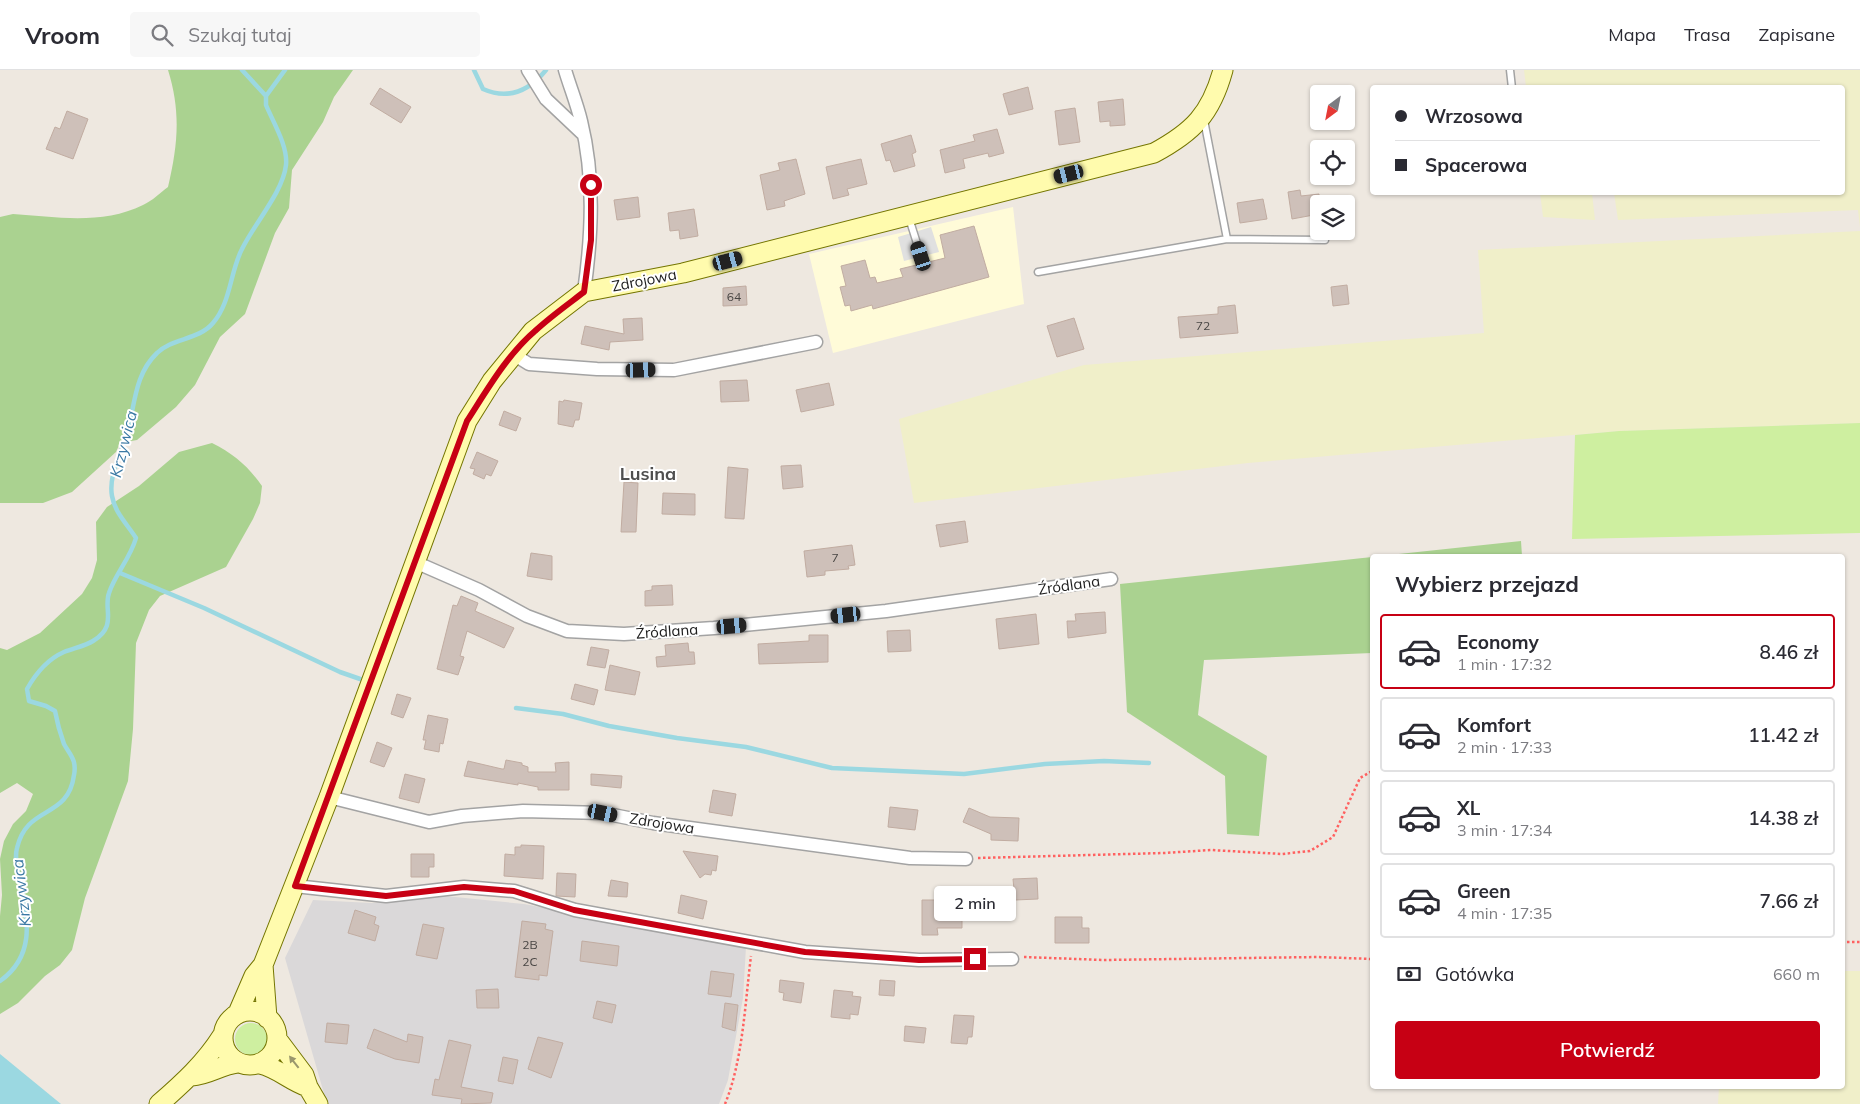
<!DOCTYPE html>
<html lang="pl">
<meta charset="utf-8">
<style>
:root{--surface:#fff;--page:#f7f7f7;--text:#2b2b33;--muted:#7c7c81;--line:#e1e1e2;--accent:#c70014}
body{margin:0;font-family:Mulish,sans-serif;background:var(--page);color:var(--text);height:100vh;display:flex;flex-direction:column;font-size:19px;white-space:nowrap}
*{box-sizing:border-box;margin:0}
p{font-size:16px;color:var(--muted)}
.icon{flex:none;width:28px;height:28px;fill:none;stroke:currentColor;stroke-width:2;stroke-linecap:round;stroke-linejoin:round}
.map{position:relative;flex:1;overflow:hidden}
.details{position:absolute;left:1370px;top:484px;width:475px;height:535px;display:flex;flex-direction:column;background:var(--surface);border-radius:5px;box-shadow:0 1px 4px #0004}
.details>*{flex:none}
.banner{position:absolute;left:1370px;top:15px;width:475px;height:110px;border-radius:5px;box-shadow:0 1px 4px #0004;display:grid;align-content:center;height:110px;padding:0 25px;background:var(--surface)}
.needle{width:32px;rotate:212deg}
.fabs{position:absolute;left:1310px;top:15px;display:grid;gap:10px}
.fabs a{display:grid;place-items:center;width:45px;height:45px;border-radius:5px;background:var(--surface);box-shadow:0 1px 4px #0004;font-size:25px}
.end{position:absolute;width:22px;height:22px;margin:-11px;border:6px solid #c70014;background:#fff;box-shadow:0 0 0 2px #fff}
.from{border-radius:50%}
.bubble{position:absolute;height:35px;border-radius:5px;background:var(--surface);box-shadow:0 1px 4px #0004;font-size:16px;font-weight:600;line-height:35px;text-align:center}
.car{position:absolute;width:15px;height:30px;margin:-15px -8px;border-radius:6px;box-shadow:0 0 4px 1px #0007;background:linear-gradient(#222 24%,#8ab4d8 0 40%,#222 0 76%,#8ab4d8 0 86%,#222 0)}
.banner b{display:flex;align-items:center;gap:18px;height:48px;font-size:19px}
.banner b+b{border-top:1px solid var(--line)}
.banner i{width:12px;height:12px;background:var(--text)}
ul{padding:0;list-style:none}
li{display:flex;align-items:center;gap:15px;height:75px;margin:0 10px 8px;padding:0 15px;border:2px solid var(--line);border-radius:5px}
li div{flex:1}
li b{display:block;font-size:19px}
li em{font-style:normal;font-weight:600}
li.current{border-color:var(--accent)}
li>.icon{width:45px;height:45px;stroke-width:1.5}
h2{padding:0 25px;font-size:22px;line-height:60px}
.pay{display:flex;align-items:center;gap:12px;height:55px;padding:0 25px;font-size:19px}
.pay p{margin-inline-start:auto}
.primary-button{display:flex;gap:10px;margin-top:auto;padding:10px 25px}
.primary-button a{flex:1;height:58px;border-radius:5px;background:var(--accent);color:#fff;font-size:20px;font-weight:600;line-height:58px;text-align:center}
header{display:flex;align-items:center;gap:30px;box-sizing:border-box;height:70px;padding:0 25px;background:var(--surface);border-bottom:1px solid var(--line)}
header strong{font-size:24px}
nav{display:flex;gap:28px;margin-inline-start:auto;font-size:18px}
.search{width:350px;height:45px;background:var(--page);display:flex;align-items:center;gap:12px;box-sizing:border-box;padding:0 18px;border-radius:5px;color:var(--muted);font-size:19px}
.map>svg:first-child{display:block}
.residential{fill:#dad8d9}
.education{fill:#fffbd8}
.farmland{fill:#f0efc9}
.grass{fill:#ceefa0}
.forest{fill:#aad290}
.parking{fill:#e0e0e0}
.water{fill:#9bd8e1}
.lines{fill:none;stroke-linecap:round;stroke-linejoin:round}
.stream{stroke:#9bd8e1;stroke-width:4.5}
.building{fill:#cec0b9;stroke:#c1aca1}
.lane-casing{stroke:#a3a3a3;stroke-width:9}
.street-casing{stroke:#a3a3a3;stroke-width:15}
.secondary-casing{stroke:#747500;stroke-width:21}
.path{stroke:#ff6160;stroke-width:2.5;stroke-dasharray:2.5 2.5;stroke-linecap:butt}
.lane{stroke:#fff;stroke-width:6}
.street{stroke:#fff;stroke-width:12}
.secondary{stroke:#fffbad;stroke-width:19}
.oneway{fill:#99976c}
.route{stroke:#c70014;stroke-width:6}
.labels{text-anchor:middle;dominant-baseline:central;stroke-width:4;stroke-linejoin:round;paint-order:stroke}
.number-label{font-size:12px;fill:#484543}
.street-label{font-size:15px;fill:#1c1c1c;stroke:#fff}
.water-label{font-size:16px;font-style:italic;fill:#3b79a4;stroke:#fff}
.quarter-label{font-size:18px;font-weight:bold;fill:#4f4f4f;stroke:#fff}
</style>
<header>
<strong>Vroom</strong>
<div class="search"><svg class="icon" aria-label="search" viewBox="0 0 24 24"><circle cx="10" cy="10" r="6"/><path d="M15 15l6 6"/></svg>Szukaj tutaj</div>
<nav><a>Mapa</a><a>Trasa</a><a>Zapisane</a></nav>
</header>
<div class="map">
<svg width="1860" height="1034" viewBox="0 0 1860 1034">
<rect width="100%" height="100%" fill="#eee8e0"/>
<path class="residential" d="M445 826 524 834 746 877 743 928 728 1010 719 1034H327L285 888 313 830 372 833Z"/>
<path class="education" d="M1013 137 1024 234 833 283 809 184Z"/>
<path class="farmland" d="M1524 0H1860V157L1858 140 1618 150 1614 123 1842 122V18L1526 17Z
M1540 123H1592L1595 150 1543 147Z
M1860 161V353L1619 361 1248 393 914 433 899 349 1084 295 1484 263 1478 180Z
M1843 901H1860V1034H1718L1719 1016H1842Z"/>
<path class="grass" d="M1860 353V463L1572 469 1575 365 1619 361Z
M235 969a16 16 0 1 1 32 0a16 16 0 1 1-32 0Z"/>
<path class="forest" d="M168 0H353L334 27 323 52 292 100 289 138 275 163 245 244 220 267 195 315 176 337 137 370 120 373 116 382 72 422 43 433H0V147L13 144C56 147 103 155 143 135 152 131 160 123 168 117 178 74 181 42 168 0Z
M212 373C234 384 248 396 262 416L260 433 253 449 226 497 160 526 149 540 136 573 133 659 128 711 85 828 72 880 60 895 45 906 18 933 0 944V846L2 825 0 789 4 771 13 754 26 741 33 724 17 713 0 723V578L7 580 40 563 82 524 92 508 97 490 96 452 107 437 139 416 179 382Z
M1521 471 1522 486H1380Z
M1372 487V583L1204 590 1198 645 1267 686 1259 766 1227 764 1225 706 1127 642 1120 514Z"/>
<path class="parking" d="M931 157 939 182 904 191 898 167Z"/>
<path class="water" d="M0 984 61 1034H0Z"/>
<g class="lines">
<path class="stream" d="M242 0 266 26
M474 0 483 19C508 30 529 21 546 0
M120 503 204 538 340 602 363 610
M516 638 563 644 609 656 677 668 746 677 832 698 964 704 1045 694 1104 691 1149 693
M0 911C34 887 29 852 21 815 18 804 14 789 17 778 27 734 68 750 74 705 77 690 70 685 64 674 60 663 57 652 55 641L46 636 29 631 27 619C36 603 48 589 64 582 74 578 85 576 93 571 118 556 103 539 109 523 115 504 130 489 136 468 127 454 115 443 112 426 108 404 123 381 128 360 135 333 135 304 157 283 172 268 199 270 213 253 231 232 230 202 242 179 254 154 283 122 286 95 288 76 273 52 266 35V26L285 0"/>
</g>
<path class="building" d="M1028 17 1033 39 1009 45 1003 24Z
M380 18 411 37 401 53 370 34Z
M1123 29 1125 55 1110 56V51L1100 52 1098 32Z
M1075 38 1080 72 1059 75 1055 41Z
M67 41 88 49 73 89 46 79 55 57 60 59Z
M997 59 1004 83 989 87 988 83 963 89 965 98 945 103 940 80 975 71 973 65Z
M911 65 916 82 912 84 915 96 894 102 890 90 886 91 881 74Z
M796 89 805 124 784 131 785 136 767 140 760 105 780 100 778 93Z
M861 89 867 114 847 119 849 125 833 129 826 97Z
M1300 120 1301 126 1319 124V144L1292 149 1288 122Z
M638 127 640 147 617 150 614 130Z
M1263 129 1267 149 1240 153 1237 133Z
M694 139 698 166 680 169 679 160 670 161 668 143Z
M974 156 989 207 873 239 872 235 851 241 850 235 845 236 840 217 846 216 841 196 865 190 870 208 875 207 877 213 903 207 900 199 945 188 940 165Z
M1347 215 1349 234 1333 236 1331 217Z
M746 216 747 235 723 236V218Z
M1235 235 1238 263 1180 268 1178 247 1218 244V237Z
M642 248 643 270 610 272 609 280 581 274 585 256 624 264 623 249Z
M1074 248 1084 279 1057 287 1047 256Z
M747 310 749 331 721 332 720 311Z
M829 313 834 335 801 342 796 320Z
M564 330 582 333 579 350H575L573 357 558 354 559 331 563 332Z
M504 341 521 348 516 361 499 355Z
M477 382 498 391 491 406 486 404 484 409 473 404 475 399 470 398Z
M801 395 803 417 783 419 781 396Z
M728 397 748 399 744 449 725 448Z
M624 412 638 413 636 462H621Z
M663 423 695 424V445L662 444Z
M965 451 968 472 940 477 936 455Z
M852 475 855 495 848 496 849 499 825 501V505L807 507 804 481Z
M531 483 552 486V510L527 506Z
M672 515 673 535 645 536V521L652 520V516Z
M461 526 478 533 475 541 514 558 504 578 467 561 460 586 464 587 458 605 437 599 453 535 457 536Z
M1105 542 1106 563 1068 568 1067 551H1076L1075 544Z
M1036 544 1039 574 999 579 996 549Z
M910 560 911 581 888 582 887 561Z
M809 565H828V592L759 594 758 574 809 571Z
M688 573 689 582H694L695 594 657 597 656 587 666 586 665 575Z
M591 577 609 580 605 598 587 595Z
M610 595 640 602 635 625 605 620Z
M575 614 598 620 594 635 571 629Z
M397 624 411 628 403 648 391 644Z
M428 645 448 649 443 674 440 673 439 682 424 679 426 670H423Z
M377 672 392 678 384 697 370 692Z
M506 690 522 693V695L528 697V702H556L555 693 569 692V720H538V717L518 713V715L464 706 468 691 502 699H504Z
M405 704 425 709 419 733 399 728Z
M591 704 622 706 621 718 591 715Z
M713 720 736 724 732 746 709 742Z
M890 737 918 740 915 760 888 757Z
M969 738 990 747 1019 748 1018 771 991 770V764L963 752Z
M521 775 544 776 543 809 504 806 505 784 515 785V777H521Z
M683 781 718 786 716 801 712 800 711 805 705 804 700 808Z
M411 784H434V797H429V807H411Z
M557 803 576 804 575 827 556 826Z
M1037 808 1038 829 1015 830 1013 809Z
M611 810 628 813 627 827 608 826Z
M681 825 707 831 703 849 678 843Z
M922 830H961L962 841 966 845 962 850V858H937L938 865H922Z
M355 840 376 847 374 854 379 856 375 871 348 863Z
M1055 847H1082V858H1089V873H1055Z
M522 851 546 854 545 859 553 861 547 906 539 905V910L515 907Z
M423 854 444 858 437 889 416 885Z
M582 871 619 876 617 896 580 891Z
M711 901 734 904 731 927 708 924Z
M780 910 804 913 801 933 783 930 784 923 779 922Z
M880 910 895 911 894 926 879 925Z
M498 919 499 938H477L476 920Z
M834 920 853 922 852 926 861 927 858 945 850 944V949L831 947Z
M597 931 616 935 612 953 593 948Z
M725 933 738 935 735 961 722 957Z
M954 945 974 946 972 967H968L967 974 951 973Z
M327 953 349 955 347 974 325 972Z
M905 956 926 958 924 973 904 971Z
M374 959 407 972 408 964 423 967 419 993 395 989 367 978Z
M538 967 563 973 551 1008 528 999Z
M449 970 471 975 461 1017 493 1023 491 1033 461 1034 462 1029 432 1025 435 1009 439 1010Z
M503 987 518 990 513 1014 498 1011Z"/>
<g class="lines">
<defs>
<path id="lane" d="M1510 0 1512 18
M1204 50 1227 169 1325 170
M909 148 921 186
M1038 202 1227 169"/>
<path id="street" d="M528 0 546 29 583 64
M565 0C570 17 577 34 581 51 595 108 592 165 584 222
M513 284 529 294 597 299 674 300 816 272
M415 492 479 520 527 546 567 561 624 564 714 558 886 541 1111 509
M329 727 429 752 462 746 523 741 603 743 653 753 910 788 966 789
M295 816 386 826 464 817 514 821 575 840 805 882 919 890 1012 889"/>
<path id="secondary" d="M263 895 267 948
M223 968a27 27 0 1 1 54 0a27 27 0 1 1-54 0Z
M238 943 254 906 263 895 329 727 467 351 492 311 533 261 584 222 683 203 1154 83C1193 62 1211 44 1223 0
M277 969 304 1005 308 1017 318 1034
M260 994C278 998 290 1011 308 1017
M192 1006C208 1005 221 995 237 993
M159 1034C183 1013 205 993 222 966"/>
</defs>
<use href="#lane" class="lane-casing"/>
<use href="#street" class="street-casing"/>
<use href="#secondary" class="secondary-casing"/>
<path class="path" d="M978 788 1164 783 1211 780 1282 784 1310 781 1333 767 1360 708 1372 701
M1842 872H1860
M1024 887 1103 890 1318 887 1372 889
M725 1034C743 990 745 933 751 886"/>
<use href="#lane" class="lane"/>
<use href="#street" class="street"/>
<use href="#secondary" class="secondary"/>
</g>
<defs><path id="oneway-solid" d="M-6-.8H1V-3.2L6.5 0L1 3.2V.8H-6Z" transform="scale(1.25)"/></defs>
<use class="oneway" href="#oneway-solid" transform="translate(294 992) rotate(-128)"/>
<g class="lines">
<path class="route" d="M591 115V170L584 222C567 235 550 247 535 261 507 285 487 320 467 351L295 816 386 826 464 817 514 821 574 840 805 882 919 890 975 889"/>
</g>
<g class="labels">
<g class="number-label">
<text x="734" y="226">64</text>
<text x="1203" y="255">72</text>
<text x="835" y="487">7</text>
<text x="530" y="874">2B</text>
<text x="530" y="891">2C</text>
</g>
<g class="street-label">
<text transform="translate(644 210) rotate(-11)">Zdrojowa</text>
<text transform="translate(1069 515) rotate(-8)">Źródlana</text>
<text transform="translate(667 561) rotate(-4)">Źródlana</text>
<text transform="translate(662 753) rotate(9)">Zdrojowa</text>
</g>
<g class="water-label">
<text transform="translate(123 374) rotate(-76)">Krzywica</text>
<text transform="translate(21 823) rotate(-97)">Krzywica</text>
</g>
<g class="quarter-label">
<text x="648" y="403">Lusina</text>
</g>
</g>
</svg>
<div class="fabs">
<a><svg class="needle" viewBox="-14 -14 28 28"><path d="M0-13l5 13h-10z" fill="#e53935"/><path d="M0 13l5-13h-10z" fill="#7c7c81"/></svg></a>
<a><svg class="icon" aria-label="locate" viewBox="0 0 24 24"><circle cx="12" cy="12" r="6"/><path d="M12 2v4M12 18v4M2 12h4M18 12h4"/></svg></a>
<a><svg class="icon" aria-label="layers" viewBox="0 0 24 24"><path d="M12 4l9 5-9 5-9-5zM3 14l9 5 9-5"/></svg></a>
</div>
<i class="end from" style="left:591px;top:115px"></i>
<i class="end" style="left:975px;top:889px"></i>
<div class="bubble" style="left:934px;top:816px;width:82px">2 min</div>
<i class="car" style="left:1069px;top:104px;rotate:256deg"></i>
<i class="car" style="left:921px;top:186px;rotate:342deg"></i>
<i class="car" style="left:728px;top:191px;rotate:75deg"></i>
<i class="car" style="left:641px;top:300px;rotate:88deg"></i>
<i class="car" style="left:846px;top:545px;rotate:264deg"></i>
<i class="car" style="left:732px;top:556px;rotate:85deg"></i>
<i class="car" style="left:603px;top:743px;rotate:102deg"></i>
<div class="banner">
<b><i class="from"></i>Wrzosowa</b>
<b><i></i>Spacerowa</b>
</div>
<section class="details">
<h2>Wybierz przejazd</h2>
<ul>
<li class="current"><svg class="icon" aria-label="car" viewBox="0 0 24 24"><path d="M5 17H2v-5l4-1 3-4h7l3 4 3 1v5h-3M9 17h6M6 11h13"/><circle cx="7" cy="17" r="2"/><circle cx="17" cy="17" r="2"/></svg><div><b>Economy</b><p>1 min · 17:32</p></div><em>8.46 zł</em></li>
<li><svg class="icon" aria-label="car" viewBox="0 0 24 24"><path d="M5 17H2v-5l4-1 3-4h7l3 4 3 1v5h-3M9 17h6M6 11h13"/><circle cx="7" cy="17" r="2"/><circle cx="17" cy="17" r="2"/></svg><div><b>Komfort</b><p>2 min · 17:33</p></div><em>11.42 zł</em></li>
<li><svg class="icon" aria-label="car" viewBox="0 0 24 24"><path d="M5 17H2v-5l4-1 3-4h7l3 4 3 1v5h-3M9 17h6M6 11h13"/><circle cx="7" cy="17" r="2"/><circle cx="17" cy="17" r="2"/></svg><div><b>XL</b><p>3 min · 17:34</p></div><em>14.38 zł</em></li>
<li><svg class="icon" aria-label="car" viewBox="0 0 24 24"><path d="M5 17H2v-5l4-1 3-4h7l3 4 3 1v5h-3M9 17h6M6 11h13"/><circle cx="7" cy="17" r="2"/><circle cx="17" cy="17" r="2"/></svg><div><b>Green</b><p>4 min · 17:35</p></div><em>7.66 zł</em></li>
</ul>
<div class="pay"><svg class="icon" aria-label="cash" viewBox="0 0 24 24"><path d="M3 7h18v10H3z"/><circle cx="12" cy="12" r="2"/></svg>Gotówka<p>660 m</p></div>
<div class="primary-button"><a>Potwierdź</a></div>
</section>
</div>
